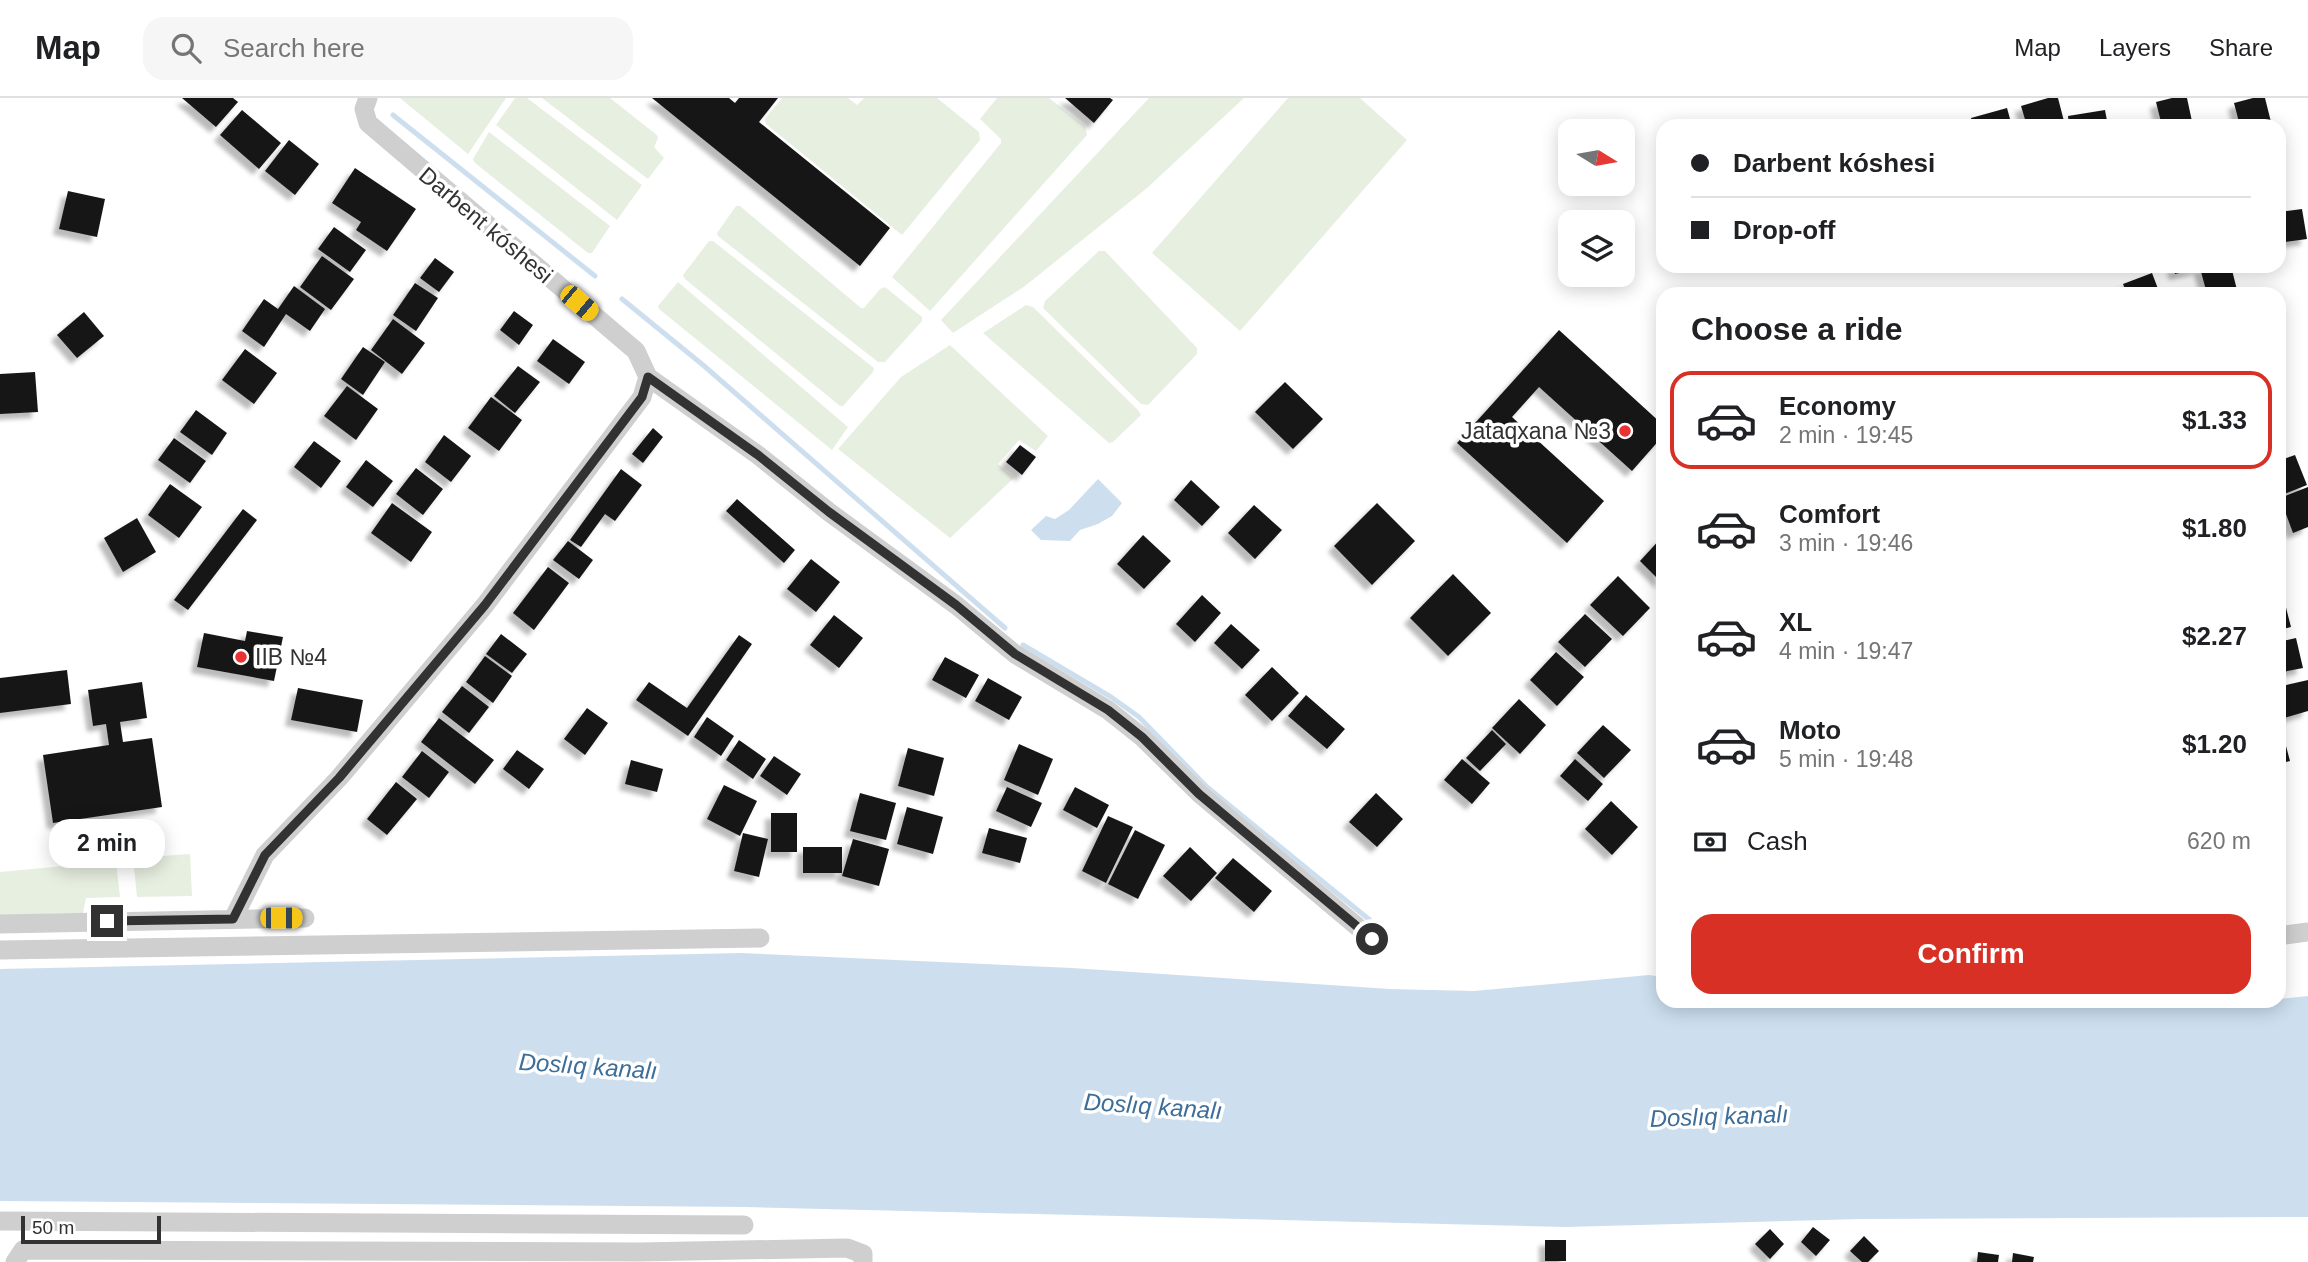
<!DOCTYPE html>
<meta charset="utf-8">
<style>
:root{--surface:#fff;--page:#f6f6f6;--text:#202124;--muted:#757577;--line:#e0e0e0;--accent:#d93025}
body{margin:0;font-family:Arial,sans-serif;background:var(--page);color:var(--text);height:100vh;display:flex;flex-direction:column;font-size:26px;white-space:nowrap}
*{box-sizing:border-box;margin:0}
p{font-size:23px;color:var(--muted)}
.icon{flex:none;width:38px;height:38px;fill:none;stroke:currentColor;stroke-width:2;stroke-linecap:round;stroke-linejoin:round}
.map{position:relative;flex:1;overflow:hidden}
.side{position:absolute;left:1656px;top:189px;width:630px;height:721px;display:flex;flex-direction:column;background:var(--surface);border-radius:21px;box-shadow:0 4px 18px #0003}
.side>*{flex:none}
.top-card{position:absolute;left:1656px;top:21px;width:630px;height:154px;border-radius:21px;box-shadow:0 4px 18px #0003;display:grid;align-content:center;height:154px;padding:0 35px;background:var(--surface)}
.needle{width:46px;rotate:101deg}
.tools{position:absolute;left:1558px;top:21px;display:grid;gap:14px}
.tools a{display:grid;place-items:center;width:77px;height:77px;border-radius:14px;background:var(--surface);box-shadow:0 4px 18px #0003;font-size:35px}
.scale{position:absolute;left:21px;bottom:18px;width:140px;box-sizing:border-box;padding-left:7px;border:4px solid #323232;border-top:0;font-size:19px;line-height:24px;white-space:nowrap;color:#323232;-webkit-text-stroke:5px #fff;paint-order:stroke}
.end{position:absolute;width:32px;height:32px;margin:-16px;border:9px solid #323232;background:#fff;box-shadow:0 0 0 4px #fff}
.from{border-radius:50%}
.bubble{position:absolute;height:49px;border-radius:21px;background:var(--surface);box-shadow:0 4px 18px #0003;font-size:23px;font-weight:700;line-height:49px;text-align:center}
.car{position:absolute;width:21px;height:42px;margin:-21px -10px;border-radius:9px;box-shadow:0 0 5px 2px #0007;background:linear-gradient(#f5c518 24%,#345 0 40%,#f5c518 0 76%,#345 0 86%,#f5c518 0)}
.top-card b{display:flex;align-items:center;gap:24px;height:66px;font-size:26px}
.top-card b+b{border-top:2px solid var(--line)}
.top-card i{width:18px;height:18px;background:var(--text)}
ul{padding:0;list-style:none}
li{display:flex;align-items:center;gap:21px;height:98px;margin:0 14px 10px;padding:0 21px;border:4px solid transparent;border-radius:21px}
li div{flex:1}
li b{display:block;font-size:26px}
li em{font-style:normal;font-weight:700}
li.current{border-color:var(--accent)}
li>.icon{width:63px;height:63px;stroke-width:1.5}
h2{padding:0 35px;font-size:32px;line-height:84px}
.pay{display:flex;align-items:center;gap:18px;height:77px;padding:0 35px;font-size:26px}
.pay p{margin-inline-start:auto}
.cta{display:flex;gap:14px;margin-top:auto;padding:14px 35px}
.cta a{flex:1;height:80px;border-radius:21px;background:var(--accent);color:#fff;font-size:28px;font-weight:700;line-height:80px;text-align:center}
header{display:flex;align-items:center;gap:42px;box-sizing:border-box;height:98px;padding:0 35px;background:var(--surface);border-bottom:2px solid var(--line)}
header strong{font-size:33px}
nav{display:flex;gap:38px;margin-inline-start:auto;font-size:24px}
.search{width:490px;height:63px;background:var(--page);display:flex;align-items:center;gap:18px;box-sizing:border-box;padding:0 24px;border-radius:21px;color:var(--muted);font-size:26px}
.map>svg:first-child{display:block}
.green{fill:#e7efe1}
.water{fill:#cddfef}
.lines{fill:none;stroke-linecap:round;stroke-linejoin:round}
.stream{stroke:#cddfef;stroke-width:5}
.building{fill:#191919;filter:url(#shadow)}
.street{stroke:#cfcfcf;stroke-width:19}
.route{stroke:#323232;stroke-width:9}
.poi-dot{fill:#eb3232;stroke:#fff;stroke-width:2.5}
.labels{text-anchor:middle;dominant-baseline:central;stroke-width:7;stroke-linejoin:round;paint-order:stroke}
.street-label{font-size:23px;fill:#323232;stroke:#fff}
.poi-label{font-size:23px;fill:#323232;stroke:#fff;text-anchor:end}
.water-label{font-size:24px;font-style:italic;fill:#3c6e99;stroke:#fff}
</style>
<header>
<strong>Map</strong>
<div class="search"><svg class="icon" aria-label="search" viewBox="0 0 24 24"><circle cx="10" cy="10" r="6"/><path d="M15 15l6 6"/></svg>Search here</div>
<nav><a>Map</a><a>Layers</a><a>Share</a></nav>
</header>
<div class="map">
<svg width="2308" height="1164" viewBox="0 0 2308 1164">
<defs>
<filter id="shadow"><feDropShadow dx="-6" dy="6" stdDeviation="2" flood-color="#0004"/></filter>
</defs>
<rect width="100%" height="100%" fill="#fff"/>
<path class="green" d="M400 0H506L468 56Z
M515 0H527L642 87 617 122 496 27Z
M542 0H610L657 37 658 40 654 49 664 60 648 81Z
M782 0H848L857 7 864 0H937L979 34 980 42 902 137 766 26 765 21Z
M997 0H1049L1085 28 1087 37 930 213 892 179 1001 45V41L980 21Z
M1149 0H1244L1147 90 1025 188 953 235 941 222Z
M1288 0H1360L1407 42 1240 233 1152 155Z
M489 34 610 128 592 155H588L475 65 473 61Z
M736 108H740L861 210H864L880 191 885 189 922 219V223L885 264H878L718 138 717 135Z
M709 143H713L874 270 873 274 843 308H840L685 181 683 177Z
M1099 153H1105L1197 250V256L1148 307 1141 306 1043 210 1045 203Z
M678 184 848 329 832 352 659 211 658 208Z
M1026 207 1033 209 1138 312 1141 317 1113 344 1109 345 983 235Z
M950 247 1048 338 1036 353 1019 342 998 366 1014 380 950 440 838 351 901 279Z
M190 756 192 798 137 799 133 760Z
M116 763 120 799 86 800 83 815 0 817V774Z"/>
<path class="water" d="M1098 381 1122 405 1112 418 1098 426 1080 432 1070 443 1041 442 1031 432 1046 418 1055 421 1069 412Z
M741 855 1072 870 1390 891 1474 893 1649 877 1662 879V903H1993L2182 908 2278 903 2279 901 2308 898V1119L1862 1121 1565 1129 746 1109 0 1103V871Z"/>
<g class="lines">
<path class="stream" d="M393 17 595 178
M622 201 703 267 1005 530
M1023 547 1111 599 1139 619 1207 689 1371 823"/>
</g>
<path class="building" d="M182 0H233L238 4 216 29Z
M652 0H729L735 5 739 0H778L759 24 890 130 860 168Z
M1065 0H1110L1113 2 1094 25Z
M2048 0H2058L2065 27 2027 28 2021 8Z
M2172 0H2187L2193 28H2162L2156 4Z
M2253 0H2265L2272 28H2240L2234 5Z
M2007 10 2012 28H1973L1971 20Z
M242 12 281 45 259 71 220 37Z
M2105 12 2108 28H2069L2068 18Z
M289 42 319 66 295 97 265 73Z
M355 70 416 111 387 153 356 132 361 124 332 105Z
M68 93 105 101 97 139 59 131Z
M2302 111 2307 141 2278 145V114Z
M334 129 366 152 350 174 318 151Z
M322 158 354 181 331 212 300 189Z
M435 160 454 174 439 194 420 180Z
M2173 168H2231L2238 196H2207L2200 170 2175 176Z
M2152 175 2160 196H2127L2123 186Z
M415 185 438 200 416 233 393 217Z
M294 188 325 211 310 233 286 216 264 249 242 233 264 201 278 211Z
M514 213 533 227 519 247 500 232Z
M84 214 104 238 77 260 57 237Z
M393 221 425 245 402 276 371 252Z
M1559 232 1662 326V339L1632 373 1539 289 1512 319 1604 403 1567 445 1457 345Z
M553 241 585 264 569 286 537 263Z
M363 249 385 264 363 297 341 281Z
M245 251 277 275 254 306 222 282Z
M518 268 540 284 515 315 494 298Z
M35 274 38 314 0 316V276Z
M1285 284 1323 321 1293 351 1255 314Z
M347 288 378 311 356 342 324 318Z
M491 299 522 322 499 353 468 330Z
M196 312 227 335 212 357 180 334Z
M653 330 663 339 643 365 632 356Z
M444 337 471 358 451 384 425 364Z
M174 340 206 363 190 385 158 362Z
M314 343 341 363 321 390 294 369Z
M1020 347 1036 359 1022 377 1006 364Z
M2295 357 2307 387 2279 398 2278 363Z
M366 362 393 383 373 409 346 389Z
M416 370 443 391 423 417 396 396Z
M621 371 642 387 615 423 605 416 581 449 570 442Z
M1191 382 1220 409 1202 428 1174 402Z
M170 386 202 409 179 440 148 417Z
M2308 389V429L2293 435 2280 400Z
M737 401 795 452 784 465 726 413Z
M392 405 432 434 411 464 371 435Z
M1377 405 1415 443 1372 487 1334 448Z
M1254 407 1282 432 1255 461 1228 435Z
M243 411 257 422 188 512 174 502Z
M137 420 156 454 123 474 104 440Z
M1143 437 1171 463 1144 491 1117 466Z
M1662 439V485L1640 463Z
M568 443 593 462 579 481 553 462Z
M811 461 840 484 816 514 787 491Z
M548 469 569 485 534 532 513 515Z
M1453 476 1491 515 1448 558 1410 520Z
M1618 478 1650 510 1623 538 1590 507Z
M2282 494 2291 529 2278 532V495Z
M1202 497 1221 515 1195 544 1176 526Z
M1585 516 1612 541 1585 569 1558 544Z
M834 517 863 540 839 570 810 547Z
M1231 526 1260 552 1242 571 1214 545Z
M247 533 283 539 274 583 197 569 204 535 245 543Z
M501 536 527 556 512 575 486 556Z
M739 537 752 546 688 638 636 602 649 584 687 610Z
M2296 540 2303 570 2278 575V544Z
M1556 554 1584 579 1557 608 1530 582Z
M485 558 512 578 493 605 466 584Z
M945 559 979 577 966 600 932 582Z
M1272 569 1299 595 1272 623 1245 597Z
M67 572 71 606 0 615V580Z
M988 580 1022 599 1009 622 975 603Z
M2308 582V613L2284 620 2278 589Z
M142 584 147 620 120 624 123 644 152 640 162 709 53 725 43 657 109 647 106 626 93 628 88 592Z
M462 588 489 609 469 635 442 614Z
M298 590 363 602 357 634 291 622Z
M1306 597 1345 631 1327 651 1288 618Z
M1519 601 1546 627 1520 656 1492 630Z
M587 610 608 625 585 657 564 641Z
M707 619 734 638 721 658 694 639Z
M439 620 494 662 475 686 421 644Z
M1603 627 1631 652 1604 680 1577 655Z
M1492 632 1506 646 1480 673 1466 660Z
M2282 633 2290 663 2278 666V634Z
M739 642 766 661 753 681 726 662Z
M1019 646 1053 661 1038 697 1004 682Z
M908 650 944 660 934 698 898 688Z
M517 652 544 671 529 691 503 671Z
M422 653 449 674 429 700 402 679Z
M774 658 801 676 787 697 760 678Z
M1462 661 1490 685 1472 706 1444 682Z
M1575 661 1603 686 1588 703 1560 678Z
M631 662 663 671 657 694 625 686Z
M396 684 417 701 387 737 367 721Z
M724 687 757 703 740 738 707 721Z
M1007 689 1042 705 1031 729 996 713Z
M1075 689 1109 707 1097 730 1063 712Z
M860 695 896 705 886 742 850 733Z
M1376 695 1403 721 1377 749 1349 724Z
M1611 703 1638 729 1612 757 1585 731Z
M907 709 943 719 933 756 897 746Z
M771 715H797V754H771Z
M1108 718 1133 729 1106 785 1082 773Z
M989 730 1027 740 1020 765 982 755Z
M1135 732 1165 747 1138 801 1108 786Z
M743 735 768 741 759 779 734 773Z
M853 741 889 751 879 788 842 778Z
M803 749H842V775H803Z
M1190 749 1217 775 1191 803 1163 778Z
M1233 760 1272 793 1254 814 1215 780Z
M1813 1129 1830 1142 1816 1158 1801 1144Z
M1770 1131 1784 1146 1770 1161 1755 1146Z
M1864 1138 1879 1153 1868 1164H1862L1850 1153Z
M1545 1142H1566V1163H1545Z
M1978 1154 1999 1157 1998 1164H1977Z
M2013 1155 2034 1159 2033 1164H2012Z"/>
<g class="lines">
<path class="street" d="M368 0 364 11 368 25 636 253 648 279 758 357 829 414 956 507 1015 556 1108 612 1142 639 1200 696 1372 841
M233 821 265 757 339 680 485 507 642 299 648 279
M0 826 305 820
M2278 838 2308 834
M0 852 760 840
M0 1123 744 1127
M15 1164 23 1152 640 1154 847 1150 863 1156V1164"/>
</g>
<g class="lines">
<path class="route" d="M107 823 233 821 265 757 339 680 485 507 642 299 648 279 758 357 829 414 956 507 1015 556 1108 612 1142 639 1199 696 1372 841"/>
</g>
<g class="poi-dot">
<circle cx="1625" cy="333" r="7"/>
<circle cx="241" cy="559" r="7"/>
</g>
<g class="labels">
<g class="street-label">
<text transform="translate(486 127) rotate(40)">Darbent kóshesi</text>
</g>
<g class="poi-label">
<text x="1611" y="333">Jataqxana №3</text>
<text x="255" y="559" text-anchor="start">IIB №4</text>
</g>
<g class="water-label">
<text transform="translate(588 968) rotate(4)">Doslıq kanalı</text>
<text transform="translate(1153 1008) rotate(4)">Doslıq kanalı</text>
<text transform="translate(1719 1018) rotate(-2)">Doslıq kanalı</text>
</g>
</g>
</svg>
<div class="tools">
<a><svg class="needle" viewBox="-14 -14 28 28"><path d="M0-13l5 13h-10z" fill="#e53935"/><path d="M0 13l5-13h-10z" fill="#757577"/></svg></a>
<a><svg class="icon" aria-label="layers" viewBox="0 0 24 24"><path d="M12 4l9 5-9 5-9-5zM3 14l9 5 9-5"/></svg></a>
</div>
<div class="scale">50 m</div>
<i class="end from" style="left:1372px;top:841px"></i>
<i class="end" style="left:107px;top:823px"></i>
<div class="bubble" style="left:49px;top:721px;width:116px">2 min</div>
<i class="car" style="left:579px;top:205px;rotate:130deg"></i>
<i class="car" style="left:281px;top:820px;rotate:90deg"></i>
<div class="top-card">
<b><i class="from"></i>Darbent kóshesi</b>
<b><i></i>Drop-off</b>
</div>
<section class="side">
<h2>Choose a ride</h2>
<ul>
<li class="current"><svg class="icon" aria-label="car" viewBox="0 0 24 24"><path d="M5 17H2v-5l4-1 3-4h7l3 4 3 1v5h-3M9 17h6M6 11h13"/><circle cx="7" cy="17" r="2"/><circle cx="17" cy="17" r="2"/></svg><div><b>Economy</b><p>2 min · 19:45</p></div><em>$1.33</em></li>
<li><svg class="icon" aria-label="car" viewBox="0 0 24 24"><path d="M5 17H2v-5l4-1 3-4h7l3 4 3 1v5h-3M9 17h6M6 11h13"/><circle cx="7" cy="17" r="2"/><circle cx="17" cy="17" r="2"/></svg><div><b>Comfort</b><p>3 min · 19:46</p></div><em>$1.80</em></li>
<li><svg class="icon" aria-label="car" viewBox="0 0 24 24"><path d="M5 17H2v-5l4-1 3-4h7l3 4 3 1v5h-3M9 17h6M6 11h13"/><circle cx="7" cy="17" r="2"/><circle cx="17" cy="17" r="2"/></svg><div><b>XL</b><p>4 min · 19:47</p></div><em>$2.27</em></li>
<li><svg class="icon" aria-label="car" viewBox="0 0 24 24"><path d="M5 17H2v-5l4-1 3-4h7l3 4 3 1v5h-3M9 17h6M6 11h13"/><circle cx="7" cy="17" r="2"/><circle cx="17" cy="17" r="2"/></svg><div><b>Moto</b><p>5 min · 19:48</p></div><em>$1.20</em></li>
</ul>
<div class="pay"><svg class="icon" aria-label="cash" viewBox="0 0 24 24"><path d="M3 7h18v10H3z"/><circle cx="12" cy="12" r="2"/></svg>Cash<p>620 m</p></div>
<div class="cta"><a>Confirm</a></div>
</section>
</div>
